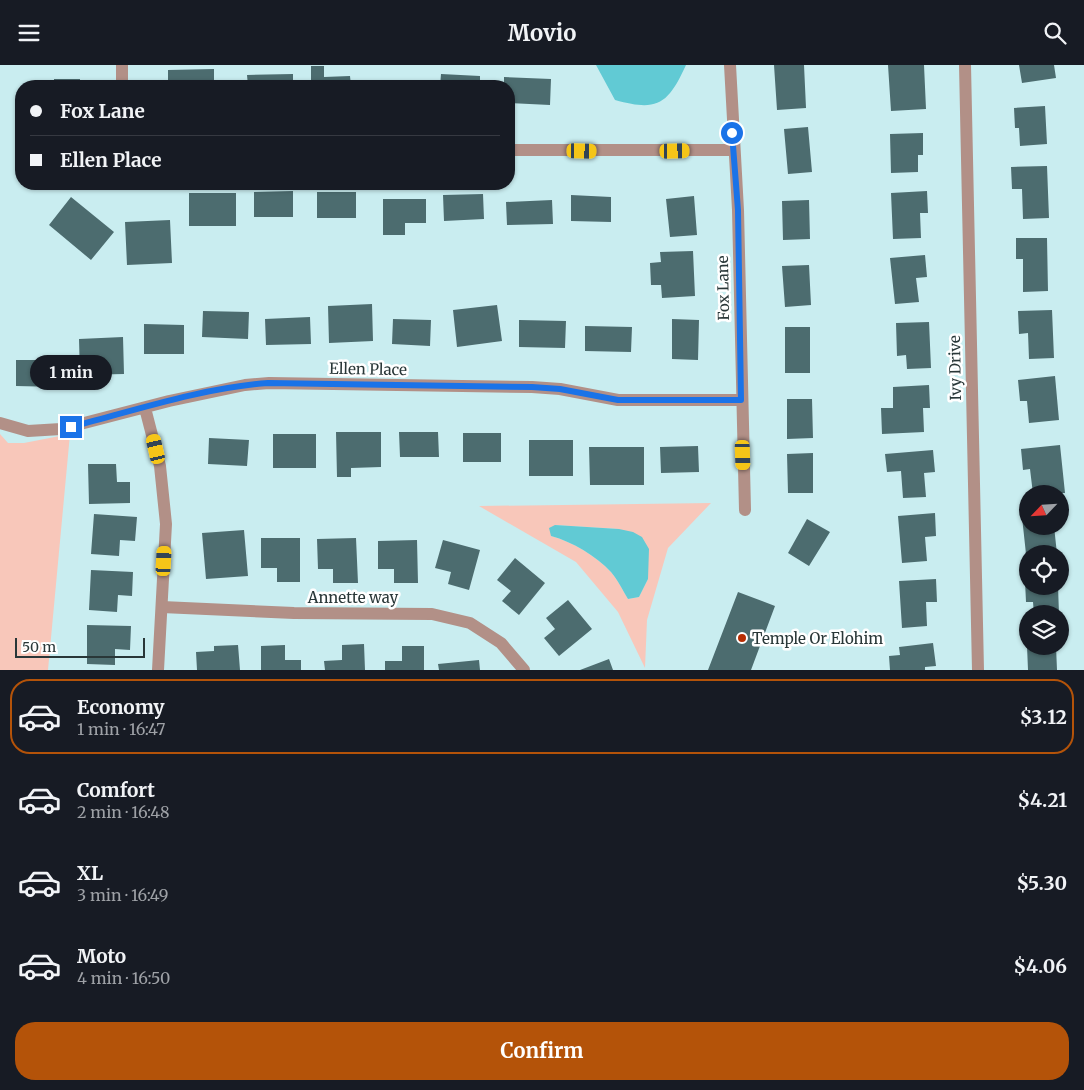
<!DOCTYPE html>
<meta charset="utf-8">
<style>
:root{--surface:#171b24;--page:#20242c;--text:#f1f3f6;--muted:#9ea1a6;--line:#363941;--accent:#b45309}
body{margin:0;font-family:Merriweather,serif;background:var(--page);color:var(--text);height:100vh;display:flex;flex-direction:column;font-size:19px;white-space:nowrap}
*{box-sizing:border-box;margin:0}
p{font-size:16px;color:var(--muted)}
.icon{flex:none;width:28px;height:28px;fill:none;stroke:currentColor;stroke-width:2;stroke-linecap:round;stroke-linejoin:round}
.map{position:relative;height:605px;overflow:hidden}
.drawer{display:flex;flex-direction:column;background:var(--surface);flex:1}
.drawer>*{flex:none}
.top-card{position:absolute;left:15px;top:15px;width:500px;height:110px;border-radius:20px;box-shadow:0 1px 4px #0004;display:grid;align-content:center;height:110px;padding:0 15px;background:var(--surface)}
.needle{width:32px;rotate:245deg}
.controls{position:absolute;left:1019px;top:420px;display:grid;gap:10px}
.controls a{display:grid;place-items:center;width:50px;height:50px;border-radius:50%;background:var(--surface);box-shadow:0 1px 4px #0004;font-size:25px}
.scale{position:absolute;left:15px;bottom:12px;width:130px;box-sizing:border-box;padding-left:5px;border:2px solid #293738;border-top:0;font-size:14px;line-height:18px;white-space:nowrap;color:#293738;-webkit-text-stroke:4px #fff;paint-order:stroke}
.end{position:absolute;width:22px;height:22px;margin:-11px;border:6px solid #1a73e8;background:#fff;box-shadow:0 0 0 2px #fff}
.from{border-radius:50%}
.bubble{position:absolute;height:35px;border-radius:18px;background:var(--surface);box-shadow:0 1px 4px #0004;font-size:16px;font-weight:700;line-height:35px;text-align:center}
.car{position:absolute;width:15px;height:30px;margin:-15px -8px;border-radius:6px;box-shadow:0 0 4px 1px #0007;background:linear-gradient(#f5c518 24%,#345 0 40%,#f5c518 0 76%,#345 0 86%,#f5c518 0)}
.top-card b{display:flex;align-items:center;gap:18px;height:48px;font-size:19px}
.top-card b+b{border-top:1px solid var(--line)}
.top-card i{width:12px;height:12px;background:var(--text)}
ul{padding:9px 0 0;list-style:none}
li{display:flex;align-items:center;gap:15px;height:75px;margin:0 10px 8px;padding:0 5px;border:2px solid transparent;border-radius:20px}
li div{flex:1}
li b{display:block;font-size:19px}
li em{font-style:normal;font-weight:700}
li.active{border-color:var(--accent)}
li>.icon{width:45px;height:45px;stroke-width:1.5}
.action{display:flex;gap:10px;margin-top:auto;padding:10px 15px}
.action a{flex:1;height:58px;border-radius:20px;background:var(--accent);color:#fff;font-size:20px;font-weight:700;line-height:58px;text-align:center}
header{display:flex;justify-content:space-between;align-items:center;height:65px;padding:0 15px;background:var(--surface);font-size:22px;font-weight:700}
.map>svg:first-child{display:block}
.green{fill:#f8c7ba;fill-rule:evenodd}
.water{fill:#61cad4}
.building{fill:#4c6c6f}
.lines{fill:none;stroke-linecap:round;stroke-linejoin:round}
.minor{stroke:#b29087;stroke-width:12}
.route{stroke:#1a73e8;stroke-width:6}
.poi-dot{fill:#b72d03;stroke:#fff;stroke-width:2}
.labels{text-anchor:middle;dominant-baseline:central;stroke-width:5;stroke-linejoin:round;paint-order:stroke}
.street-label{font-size:15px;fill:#293738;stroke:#fff}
.poi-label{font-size:15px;fill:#293738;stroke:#fff;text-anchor:start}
</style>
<header><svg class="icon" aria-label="menu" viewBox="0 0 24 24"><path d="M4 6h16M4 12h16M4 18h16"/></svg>Movio<svg class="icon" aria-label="search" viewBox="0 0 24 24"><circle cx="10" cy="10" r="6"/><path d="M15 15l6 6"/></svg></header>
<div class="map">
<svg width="1084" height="605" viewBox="0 0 1084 605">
<rect width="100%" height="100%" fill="#c9edf0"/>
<path class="green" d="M0 369 8 378H24L70 369 48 605H0Z
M711 438 668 483 647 555 645 603 618 547 576 497 479 441ZM555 460 619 464 648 514 639 532 628 534C623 526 618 515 611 507 596 491 573 477 551 471Z"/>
<path class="water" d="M596 0H686C668 39 658 47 615 35Z
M555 460 619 464 633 467 642 472 649 484 648 514 639 532 628 534C623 526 618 515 611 507 596 491 573 477 551 471L549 463Z"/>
<path class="building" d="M774 0H804L806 43 777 45Z
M888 0H924L926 44 891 46Z
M1019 0H1054L1056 13 1022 18Z
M311 1H324V12L350 11 351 21H311Z
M214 4V21H168V5Z
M293 9V21H248L247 10Z
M441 9 480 11V21H440Z
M504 12 551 14 550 40 509 38V21H504Z
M54 14H80V21H54Z
M376 15 415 16V21H376Z
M1045 41 1047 79 1020 81 1019 63H1015L1014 43Z
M808 62 812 107 788 109 784 64Z
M923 68V90H918V107L891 108 890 69Z
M1047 101 1049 153 1023 154 1022 124H1012L1011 102Z
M293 126V152H254V127Z
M927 126 928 148H920L921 173 893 174 891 128Z
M317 127H356V153H317Z
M189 128H236V161H189Z
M483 129 484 154 444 156 443 130Z
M571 130 611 132V157L571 156Z
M694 131 697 170 670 172 666 134Z
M71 132 114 167 91 195 49 160Z
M383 134H426V158H405V170H383Z
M552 135 553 159 507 160 506 137Z
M809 135 810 174 783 175 782 136Z
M170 155 172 198 127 200 125 157Z
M1016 173H1047L1048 226 1023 227V194H1016Z
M693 186 695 231 662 233 661 220H651L650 198 661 197 660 187Z
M925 190 927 212 916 213 919 237 895 239 890 193Z
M809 200 811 240 785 242 782 201Z
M372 239 373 276 329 278 328 241Z
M497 240 502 276 457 282 453 245Z
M1052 245 1054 293 1029 294 1028 268 1019 269 1018 246Z
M203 246 249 247 248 274 202 272Z
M310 252 311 279 266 280 265 254Z
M393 254 431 255 430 281 392 279Z
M672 254 699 255 698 295 672 294Z
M519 255 566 256 565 283 519 282Z
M929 257 931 303 907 304 906 290 897 291 896 258Z
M144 259 184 260V289H144Z
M585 261 632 262 631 287 585 286Z
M785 262H810V308H785Z
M123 272 124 309 80 310 79 274Z
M16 295H59V322L16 321Z
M1055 311 1059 355 1029 358 1027 336H1020L1018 315Z
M929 320 930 343H923L924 367 882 369 881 343H893V322Z
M787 334H812L813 373 787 374Z
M336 367H381V402L351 403V412H337Z
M399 367H438L439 392H400Z
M463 368H501V397H463Z
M273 369H316V403H273Z
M209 373 249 375 247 401 208 399Z
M529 375H573V411H529Z
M1060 380 1065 428 1033 429 1030 404 1023 405 1021 384Z
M698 381 699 407 661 408 660 382Z
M589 382H644V420H590Z
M933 385 935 407 924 408 926 432 903 433 901 406 887 407 885 389Z
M813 388V428H788L787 389Z
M88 399H116L117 417H130V438L89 439Z
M935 448 936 471 925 472 927 496 902 498 898 451Z
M94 449 137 452 135 476 120 475 119 491 91 489Z
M1022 452H1028V461H1054L1057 489H1026Z
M807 454 830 467 809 501 788 488Z
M244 465 248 511 206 514 202 468Z
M261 473H300V517H277V503H261Z
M356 473 358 518H333V504H318L317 474Z
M417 475 418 518H394V504H378V476Z
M443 475 480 485 469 525 448 519 451 507 435 503Z
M515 493 545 518 519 550 502 536 511 526 497 515Z
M91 505 133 507 132 531 118 530 117 547 89 545Z
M936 514 937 537H926L927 561 902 563 899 516Z
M1025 516H1028V521H1058L1059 549H1034L1033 537H1026Z
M738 527 775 541 751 605H708Z
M568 535 592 564 559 591 544 573 555 564 546 553Z
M87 560 131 561 130 585 115 584V600L87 599Z
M933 578 936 601 925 602V605H890L889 591 900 590 899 582Z
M364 579 365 605H325L324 596 342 595V580Z
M238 580 240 605H197L196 587 214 586V581Z
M285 580V595H301V605H261V581Z
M402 581H424V605H385V596H402Z
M1027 581H1056L1057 605H1028Z
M609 594 613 605H580Z
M479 595 480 605H439L438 599Z"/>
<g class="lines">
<path class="minor" d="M730 0 738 145 745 445
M965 0 978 605
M122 21V0
M509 85H733
M145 343 160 401 166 459 158 605
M0 358 28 366 61 364 169 336 245 320 269 318 532 322 560 324 618 335H741
M162 542 294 548 432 549 470 558 501 578 524 605"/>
</g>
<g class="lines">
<path class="route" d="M71 362C136 345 202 323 268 318L532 322 560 324 618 335H741L738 145 732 68"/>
</g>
<circle class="poi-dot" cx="742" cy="573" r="5"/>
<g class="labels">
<g class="street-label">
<text transform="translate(723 223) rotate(-91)">Fox Lane</text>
<text transform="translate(955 303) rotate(-91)">Ivy Drive</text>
<text transform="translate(368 304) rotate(1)">Ellen Place</text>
<text x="353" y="532">Annette way</text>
</g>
<g class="poi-label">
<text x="752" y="573">Temple Or Elohim</text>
</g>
</g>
</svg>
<div class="controls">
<a><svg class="needle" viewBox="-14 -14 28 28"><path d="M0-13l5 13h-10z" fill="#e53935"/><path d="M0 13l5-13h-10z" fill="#9ea1a6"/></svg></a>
<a><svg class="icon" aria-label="locate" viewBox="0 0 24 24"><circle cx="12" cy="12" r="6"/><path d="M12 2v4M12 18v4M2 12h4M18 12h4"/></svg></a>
<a><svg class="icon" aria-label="layers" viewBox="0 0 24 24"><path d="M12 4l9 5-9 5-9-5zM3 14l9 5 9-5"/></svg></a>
</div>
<div class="scale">50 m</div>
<i class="end from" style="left:732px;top:68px"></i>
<i class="end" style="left:71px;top:362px"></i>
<div class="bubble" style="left:30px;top:290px;width:82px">1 min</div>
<i class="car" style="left:582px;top:86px;rotate:91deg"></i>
<i class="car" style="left:675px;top:86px;rotate:89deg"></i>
<i class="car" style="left:156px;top:384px;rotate:347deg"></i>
<i class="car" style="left:743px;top:390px;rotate:178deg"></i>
<i class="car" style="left:164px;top:496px;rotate:3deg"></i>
<div class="top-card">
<b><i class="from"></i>Fox Lane</b>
<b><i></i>Ellen Place</b>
</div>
</div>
<section class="drawer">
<ul>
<li class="active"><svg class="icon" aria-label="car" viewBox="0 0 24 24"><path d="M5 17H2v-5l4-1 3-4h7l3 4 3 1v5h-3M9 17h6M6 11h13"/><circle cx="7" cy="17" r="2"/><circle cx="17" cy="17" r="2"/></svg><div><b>Economy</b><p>1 min · 16:47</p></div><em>$3.12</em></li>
<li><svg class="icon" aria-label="car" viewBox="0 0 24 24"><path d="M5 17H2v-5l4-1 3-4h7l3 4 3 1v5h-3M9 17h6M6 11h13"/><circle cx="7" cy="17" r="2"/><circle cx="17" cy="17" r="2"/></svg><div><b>Comfort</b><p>2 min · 16:48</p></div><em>$4.21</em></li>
<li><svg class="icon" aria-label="car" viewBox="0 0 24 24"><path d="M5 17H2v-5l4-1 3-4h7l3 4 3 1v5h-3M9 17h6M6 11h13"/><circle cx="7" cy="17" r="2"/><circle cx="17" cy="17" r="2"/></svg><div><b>XL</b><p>3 min · 16:49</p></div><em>$5.30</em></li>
<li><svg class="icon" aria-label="car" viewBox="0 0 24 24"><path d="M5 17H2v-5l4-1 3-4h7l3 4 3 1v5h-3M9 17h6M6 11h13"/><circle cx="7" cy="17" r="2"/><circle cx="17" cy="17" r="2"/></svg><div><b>Moto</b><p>4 min · 16:50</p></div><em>$4.06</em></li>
</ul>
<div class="action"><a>Confirm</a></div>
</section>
